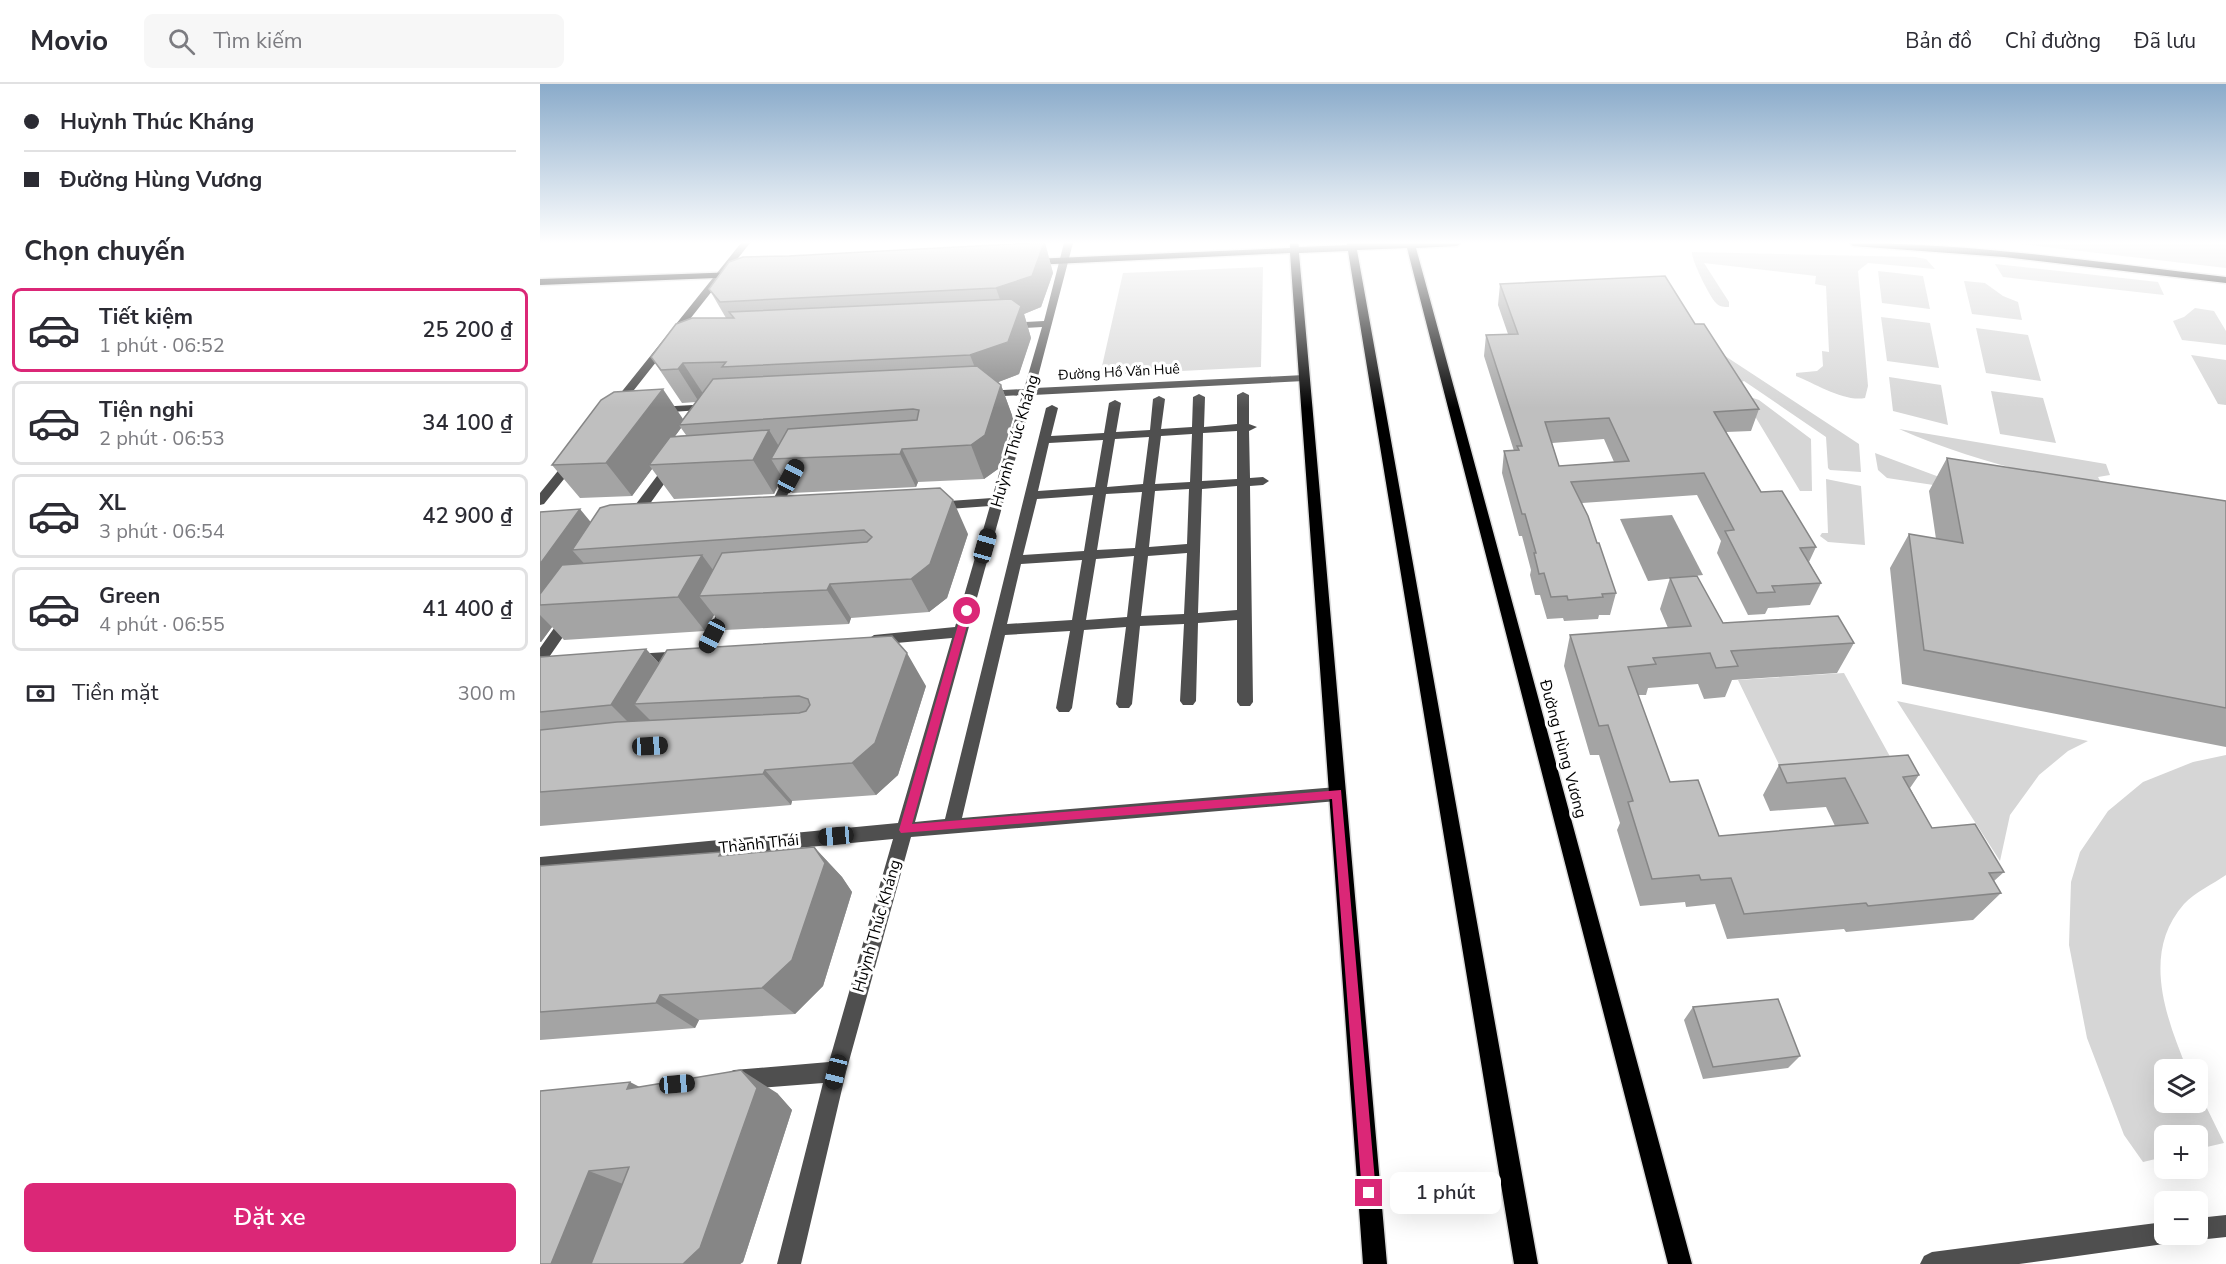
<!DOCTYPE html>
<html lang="vi">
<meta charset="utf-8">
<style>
:root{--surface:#fff;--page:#f7f7f7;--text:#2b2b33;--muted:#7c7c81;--line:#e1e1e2;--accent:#db2777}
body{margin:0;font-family:"Nunito Sans",sans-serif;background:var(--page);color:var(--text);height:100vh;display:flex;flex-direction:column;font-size:22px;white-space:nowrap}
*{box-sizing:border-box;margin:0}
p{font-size:20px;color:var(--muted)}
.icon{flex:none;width:33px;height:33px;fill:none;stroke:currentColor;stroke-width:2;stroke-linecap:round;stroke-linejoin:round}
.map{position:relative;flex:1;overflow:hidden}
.sheet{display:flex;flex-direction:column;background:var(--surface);width:540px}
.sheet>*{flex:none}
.top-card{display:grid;align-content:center;height:132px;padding:0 24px;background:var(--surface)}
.tools{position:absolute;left:1614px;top:975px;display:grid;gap:12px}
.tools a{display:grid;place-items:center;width:54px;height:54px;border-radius:9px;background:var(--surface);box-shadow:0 6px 24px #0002;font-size:30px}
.end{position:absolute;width:27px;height:27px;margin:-14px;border:8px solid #db2777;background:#fff;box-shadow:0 0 0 3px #fff}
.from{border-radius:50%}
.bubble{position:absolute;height:42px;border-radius:9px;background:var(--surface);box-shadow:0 6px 24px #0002;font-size:20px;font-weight:600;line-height:42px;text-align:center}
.car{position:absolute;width:18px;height:36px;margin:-18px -9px;border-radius:8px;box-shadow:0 0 4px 2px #0007;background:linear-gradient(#222 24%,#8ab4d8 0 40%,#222 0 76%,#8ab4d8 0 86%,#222 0)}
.top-card b{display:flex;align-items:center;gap:21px;height:57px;font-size:22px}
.top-card b+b{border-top:2px solid var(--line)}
.top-card i{width:15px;height:15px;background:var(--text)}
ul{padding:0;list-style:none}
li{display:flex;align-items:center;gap:18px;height:84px;margin:0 12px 9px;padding:0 12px;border:3px solid var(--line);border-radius:9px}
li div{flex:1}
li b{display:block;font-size:22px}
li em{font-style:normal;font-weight:600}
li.on{border-color:var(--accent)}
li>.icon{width:54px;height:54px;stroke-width:1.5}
h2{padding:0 24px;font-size:27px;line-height:72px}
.pay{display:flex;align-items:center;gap:15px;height:66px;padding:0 24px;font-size:22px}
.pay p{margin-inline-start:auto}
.button{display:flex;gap:12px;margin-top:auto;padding:12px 24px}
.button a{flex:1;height:69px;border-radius:9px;background:var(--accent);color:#fff;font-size:24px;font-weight:600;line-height:69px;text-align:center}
header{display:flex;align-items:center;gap:36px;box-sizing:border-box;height:84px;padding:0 30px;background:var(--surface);border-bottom:2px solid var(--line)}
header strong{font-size:28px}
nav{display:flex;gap:33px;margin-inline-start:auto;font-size:21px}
.search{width:420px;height:54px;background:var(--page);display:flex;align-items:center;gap:15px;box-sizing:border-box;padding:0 21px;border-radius:9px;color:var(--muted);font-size:22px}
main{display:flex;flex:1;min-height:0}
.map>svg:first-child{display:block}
.green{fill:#d6d6d6}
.water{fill:#9d9d9d}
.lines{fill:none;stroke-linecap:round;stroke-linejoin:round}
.major-casing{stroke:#dbdbdb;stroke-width:3}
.minor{fill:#4f4f4f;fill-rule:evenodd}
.major{fill:#000;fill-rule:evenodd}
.wall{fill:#a4a4a4;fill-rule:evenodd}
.shaded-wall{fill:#868686}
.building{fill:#bfbfbf;stroke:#868686;stroke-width:1.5;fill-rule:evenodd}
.route{fill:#db2777}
.labels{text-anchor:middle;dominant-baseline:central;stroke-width:6;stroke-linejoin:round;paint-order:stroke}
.far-street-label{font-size:14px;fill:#000;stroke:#fff}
.street-label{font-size:16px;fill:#000;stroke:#fff}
</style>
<header>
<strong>Movio</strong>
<div class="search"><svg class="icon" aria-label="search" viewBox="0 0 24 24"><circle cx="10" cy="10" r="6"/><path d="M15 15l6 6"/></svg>Tìm kiếm</div>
<nav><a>Bản đồ</a><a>Chỉ đường</a><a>Đã lưu</a></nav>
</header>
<main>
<section class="sheet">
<div class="top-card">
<b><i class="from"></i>Huỳnh Thúc Kháng</b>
<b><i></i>Đường Hùng Vương</b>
</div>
<h2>Chọn chuyến</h2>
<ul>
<li class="on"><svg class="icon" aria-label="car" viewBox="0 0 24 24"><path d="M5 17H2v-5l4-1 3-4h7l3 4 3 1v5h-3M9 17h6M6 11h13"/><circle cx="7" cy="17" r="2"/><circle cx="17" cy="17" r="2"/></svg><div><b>Tiết kiệm</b><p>1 phút · 06:52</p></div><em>25 200 ₫</em></li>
<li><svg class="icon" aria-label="car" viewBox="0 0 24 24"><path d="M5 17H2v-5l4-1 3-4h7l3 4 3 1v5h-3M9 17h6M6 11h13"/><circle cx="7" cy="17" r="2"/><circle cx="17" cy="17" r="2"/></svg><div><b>Tiện nghi</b><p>2 phút · 06:53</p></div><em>34 100 ₫</em></li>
<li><svg class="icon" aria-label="car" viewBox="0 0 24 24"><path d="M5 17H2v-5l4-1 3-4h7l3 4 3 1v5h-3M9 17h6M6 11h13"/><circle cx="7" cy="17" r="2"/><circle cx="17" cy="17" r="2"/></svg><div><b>XL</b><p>3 phút · 06:54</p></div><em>42 900 ₫</em></li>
<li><svg class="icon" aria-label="car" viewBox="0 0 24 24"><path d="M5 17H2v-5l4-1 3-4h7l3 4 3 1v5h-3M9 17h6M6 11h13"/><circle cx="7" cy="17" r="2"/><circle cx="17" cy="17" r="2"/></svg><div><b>Green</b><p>4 phút · 06:55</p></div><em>41 400 ₫</em></li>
</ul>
<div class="pay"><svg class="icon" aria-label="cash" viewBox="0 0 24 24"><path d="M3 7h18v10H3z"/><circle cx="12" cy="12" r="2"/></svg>Tiền mặt<p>300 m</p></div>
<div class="button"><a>Đặt xe</a></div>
</section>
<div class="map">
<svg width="1686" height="1180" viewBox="0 0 1686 1180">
<rect width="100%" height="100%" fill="#fff"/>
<path class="green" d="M1472 159H1686V184Z
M1152 168 1375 173 1386 175 1395 185 1328 179 1318 187 1328 302 1325 314C1304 318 1276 300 1256 292V289L1277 287 1283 282 1282 267 1289 268 1286 202 1275 200 1276 192 1164 179 1189 218V223C1185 223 1179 223 1176 219 1169 212 1151 175 1152 168Z
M1455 180 1618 198 1624 211 1463 193Z
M723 183 721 283 560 291 583 189Z
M1338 187 1383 192 1390 225 1342 219Z
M1424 197 1445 199 1463 212 1478 218 1482 236 1432 230Z
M1655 224 1674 227 1686 247V261L1642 256 1633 237 1644 233Z
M1341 233 1390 239 1399 284 1347 277Z
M1436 244 1488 251 1501 297 1446 289Z
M1182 270 1319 360 1321 388 1290 386 1288 384 1286 353 1204 297 1197 300Z
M1651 271 1686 276V321L1678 320Z
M1349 293 1401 301 1408 341 1353 327Z
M1451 307 1503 314 1516 359 1460 350Z
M1213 314 1219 316 1271 355 1272 407H1260L1207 319V316Z
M1359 345 1566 380 1570 391 1558 393 1565 406C1494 391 1425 374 1359 345Z
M1335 369 1418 400 1420 405 1347 394 1338 386Z
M1286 395 1321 402 1325 461 1288 458 1280 452 1282 449H1288Z
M1304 589 1358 687 1247 697 1198 596Z
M1357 617 1548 657 1528 667 1499 691 1470 731 1460 777Z
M1686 671V791C1673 800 1655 808 1644 820 1601 869 1626 933 1647 985L1624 986V1018H1658V1006L1684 1059 1658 1065V1052H1624V1073L1603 1078 1584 1051 1547 954 1529 861 1531 798 1540 768 1568 727 1603 698 1653 678Z"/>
<path class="water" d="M1132 431 1163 491 1108 497 1080 435Z"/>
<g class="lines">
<defs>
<path id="major" d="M750 159H758L759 163 807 161V159H921L917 162 876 164 1152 1180H1128L867 164 817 166 998 1180H974L808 167 759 169 847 1180H823L750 169 492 181 487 178 492 175 750 164Z
M1309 159C1435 159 1561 179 1686 193V199L1464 173 1313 162Z
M198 188 201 189V193L0 201V195Z"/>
</defs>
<use href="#major" class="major-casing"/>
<path class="minor" d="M201 159H210L79 325H71V321Z
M524 159H533L495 304 764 291 769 294 764 297 493 311 375 738 405 735 506 324 512 321 518 324 511 352 564 349 569 319 575 316 581 319 576 348 610 346 613 315 619 312 625 315 621 345 652 343 653 313 659 310 665 313 664 343 697 340V311L703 308 709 311V340L717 343 709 347 710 394 723 393 729 397 723 401 710 402 713 618 710 622H700L697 618V536L658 539 656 617 653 621H643L640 617 644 540 600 542 592 620 589 624H579L576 620 586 543 544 546 532 624 529 628H519L516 624 530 547 465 551 422 734 797 703 803 705 805 710 803 715 797 717 371 753 306 988 261 1180H237L283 999 194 1006 187 1003 184 996 187 989 194 986 289 978 353 755 0 789V773L358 739 412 554 334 561 327 556 334 551 415 543 450 422 395 426 389 422 395 418 452 414 482 311 444 313 438 310 444 307 484 305 502 243 466 245 461 242 466 239 504 237ZM697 347V395L662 397 663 349ZM652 350 650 398 615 400 621 352ZM609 353 603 400 567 403 575 355ZM563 356 555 403 498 407 509 359ZM697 402V526L658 529 662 405ZM649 405 647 460 609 463 615 407ZM602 408 595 464 557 466 566 410ZM553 411 544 467 483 471 497 415ZM647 469 644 530 601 532 608 472ZM594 472 587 533 546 536 556 475ZM542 476 532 536 467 540 481 480Z
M171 320 175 321V325L117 329 111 326 117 323Z
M34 371 40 375 4 420 0 421V409L30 372Z
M133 375 139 379 97 438H87L86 435 87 432 129 376Z
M256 379 262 383 237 431 236 434H226L225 431 250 383Z
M189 515 196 520 164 581 162 585H152L150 581 182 520Z
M29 529 36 534 5 579 0 581V564L24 530Z
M143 567 148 568 150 572 148 576 143 577 95 582 90 580 88 576 90 572 95 570Z
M1686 1131V1153L1658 1156 1650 1153 1649 1150H1658V1134Z
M1624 1138V1150H1635L1632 1157 1624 1160 1479 1180H1380L1384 1172 1392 1168Z"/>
<use href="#major" class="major"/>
</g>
<path class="wall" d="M490 159H505L513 189 501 223 484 230 491 254 479 290 458 298 461 301 473 334 458 385 444 395 378 398 376 403 252 409 242 393 234 410 134 415 112 385 92 412 40 414 12 381 143 335 156 318 142 319 111 273 186 234 169 205 249 172ZM141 344 146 351 135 352Z
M960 200 1155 240 1219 325 1211 347 1186 348 1221 408 1276 463 1269 478 1281 499 1270 521 1228 524 1225 530 1208 531 1177 469 1181 457 1157 411 1042 419 1076 509 1070 531H1059L1058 535 1024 537 1023 534 1007 535 1000 511H995L990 491 991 486 982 452H979L962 389 964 367H974L944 272 946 251 968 250 958 221ZM1064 355 1074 378 1019 382 1012 359Z
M1407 374 1686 417V663L1362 600 1350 484 1369 450 1396 455 1389 407Z
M0 428 50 438 428 450 407 514 389 528 311 534 309 540 185 546 174 531 165 547 24 556 12 543 1 558H0Z
M1130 494 1183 539 1314 559 1297 589 1192 596 1185 613 1164 615 1158 600 1108 604 1106 611H1098L1130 698 1179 752 1295 742 1286 723 1230 727 1223 711 1239 681 1379 691 1370 704 1392 744 1464 788 1454 797 1461 809 1433 836 1306 848 1304 845 1187 855 1175 820 1146 823 1145 818 1100 822 1077 746 1080 739 1059 671H1050L1024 582 1030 551 1128 544 1120 525Z
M106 565 119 579 386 602 358 691 336 711 252 717 251 721 0 742V573Z
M274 763 302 793 312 808 283 902 255 930 159 936 155 944 0 956V782L184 771Z
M1153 923 1260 972 1248 984 1163 995 1144 936Z
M100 1003 237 1009 252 1026 203 1178 200 1180H0V1007Z"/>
<path class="shaded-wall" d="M505 159 513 189 501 223 484 230 491 254 479 290 443 304 430 271 467 236 456 204Z
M143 279 164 311 159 318 138 285Z
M461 301 473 334 458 385 444 395 431 361Z
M123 305 145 338 139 341 141 344 114 381H109L112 385 92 412 66 379Z
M229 346 246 374 231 375 242 393 234 410 213 376Z
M362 365 378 398 376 403 360 370Z
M413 416 428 450 407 514 389 528 371 495Z
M40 425 68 459 32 466 50 486 0 521V480Z
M162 471 187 505 159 512 174 531 165 547 138 513Z
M290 500 311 534 309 540 287 506Z
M0 531 12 543 1 558 0 557Z
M106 565 136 599 94 620 113 639 104 654 71 621Z
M367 569 386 602 358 691 336 711 312 679Z
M225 686 252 717 251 721 223 690Z
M274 763 302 793 312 808 283 902 255 930 222 904Z
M120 911 159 936 155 944 116 919Z
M201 986 237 1009 252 1026 203 1178 200 1180H143Z
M90 998 133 1020 87 1005Z
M49 1087 96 1105 68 1180H11Z"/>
<path class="building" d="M490 159H504L492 192 456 204 180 218 169 205 189 178 203 173 249 172Z
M1125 192 1155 240H1164L1219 325 1174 328 1221 408 1242 407 1276 463 1260 464 1281 499 1232 502 1235 508 1217 509 1185 447 1194 446 1164 389 1031 398 1048 432 1057 459H1059L1076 509 1062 510 1063 513 1028 516 1027 512 1011 513 1004 489 999 490 994 469H996L985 430H982L964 367 979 366 977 362H982L946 251 978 250 960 200ZM1069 334 1089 377 1019 382 1005 338Z
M471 215 481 222 468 258 430 271 182 283 186 278 143 279 138 285 121 286 111 273 136 240 152 234H194L189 228Z
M437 282 461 301 445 351 431 361 362 365 360 370 231 375 248 345 377 336 379 326 373 325 139 341 173 295Z
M123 305 66 379 12 381 61 316 74 308Z
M229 346 213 376 109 381 130 353Z
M1407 374 1686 417V624L1384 566 1369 450 1423 459Z
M400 404 413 416 390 480 371 495 290 500 287 506 159 512 182 469 327 458 332 453 324 446 32 466 60 424 70 421Z
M40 425 0 480V428Z
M162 471 138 513 0 521V510L22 481Z
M1157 492 1183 539 1298 532 1314 559 1191 567 1198 582 1176 584 1170 569 1113 574 1116 580 1088 583 1130 698 1158 696 1179 752 1328 739 1305 694 1247 699 1239 681 1368 671 1379 691 1363 693 1392 744 1435 740 1464 788 1449 789 1461 809 1328 822 1326 819 1204 830 1191 794 1161 796 1159 791 1112 795 1088 718 1093 717 1068 641 1059 642 1030 551 1151 542 1130 494Z
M352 552 367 569 335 659 312 679 225 686 223 690 0 708V646L77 638 259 629 266 627 270 621 268 615 259 612 94 620 127 566Z
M106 565 71 621 0 628V573Z
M274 763 285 779 252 876 222 904 120 911 116 919 0 928V782L181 768 179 772Z
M1238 915 1260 972 1173 983 1153 923Z
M201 986 217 1004 160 1164 143 1180H51L89 1083 49 1087 11 1180H0V1007L90 998 87 1005Z"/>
<linearGradient id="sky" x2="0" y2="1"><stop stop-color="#8aabca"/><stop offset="0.49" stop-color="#fff"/><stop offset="1" stop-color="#fff" stop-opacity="0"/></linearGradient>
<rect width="1686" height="324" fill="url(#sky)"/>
<path class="route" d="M427 523 431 527 372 740 801 706 836 1109 834 1115 829 1117 824 1115 822 1109 792 715 361 749 359 746 422 527Z"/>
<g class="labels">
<g class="far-street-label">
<text transform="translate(579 288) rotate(-3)">Đường Hồ Văn Huê</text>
</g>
<g class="street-label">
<text transform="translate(475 357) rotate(-74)">Huỳnh Thúc Kháng</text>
<text transform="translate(1023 665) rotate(75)">Đường Hùng Vương</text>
<text transform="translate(219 760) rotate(-6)">Thành Thái</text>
<text transform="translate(337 842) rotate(-74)">Huỳnh Thúc Kháng</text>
</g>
</g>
</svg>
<div class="tools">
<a><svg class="icon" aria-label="layers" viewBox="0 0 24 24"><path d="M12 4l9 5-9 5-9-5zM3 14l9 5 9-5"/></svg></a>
<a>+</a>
<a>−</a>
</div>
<i class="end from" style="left:427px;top:527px"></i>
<i class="end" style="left:829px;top:1109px"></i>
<div class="bubble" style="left:850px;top:1088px;width:111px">1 phút</div>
<i class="car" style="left:251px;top:392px;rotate:28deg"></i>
<i class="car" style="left:445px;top:462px;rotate:16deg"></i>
<i class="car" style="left:172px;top:552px;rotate:207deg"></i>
<i class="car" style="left:110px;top:662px;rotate:87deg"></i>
<i class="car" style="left:296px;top:752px;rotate:265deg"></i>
<i class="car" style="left:296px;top:988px;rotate:194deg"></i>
<i class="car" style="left:137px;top:1000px;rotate:85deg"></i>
</div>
</main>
